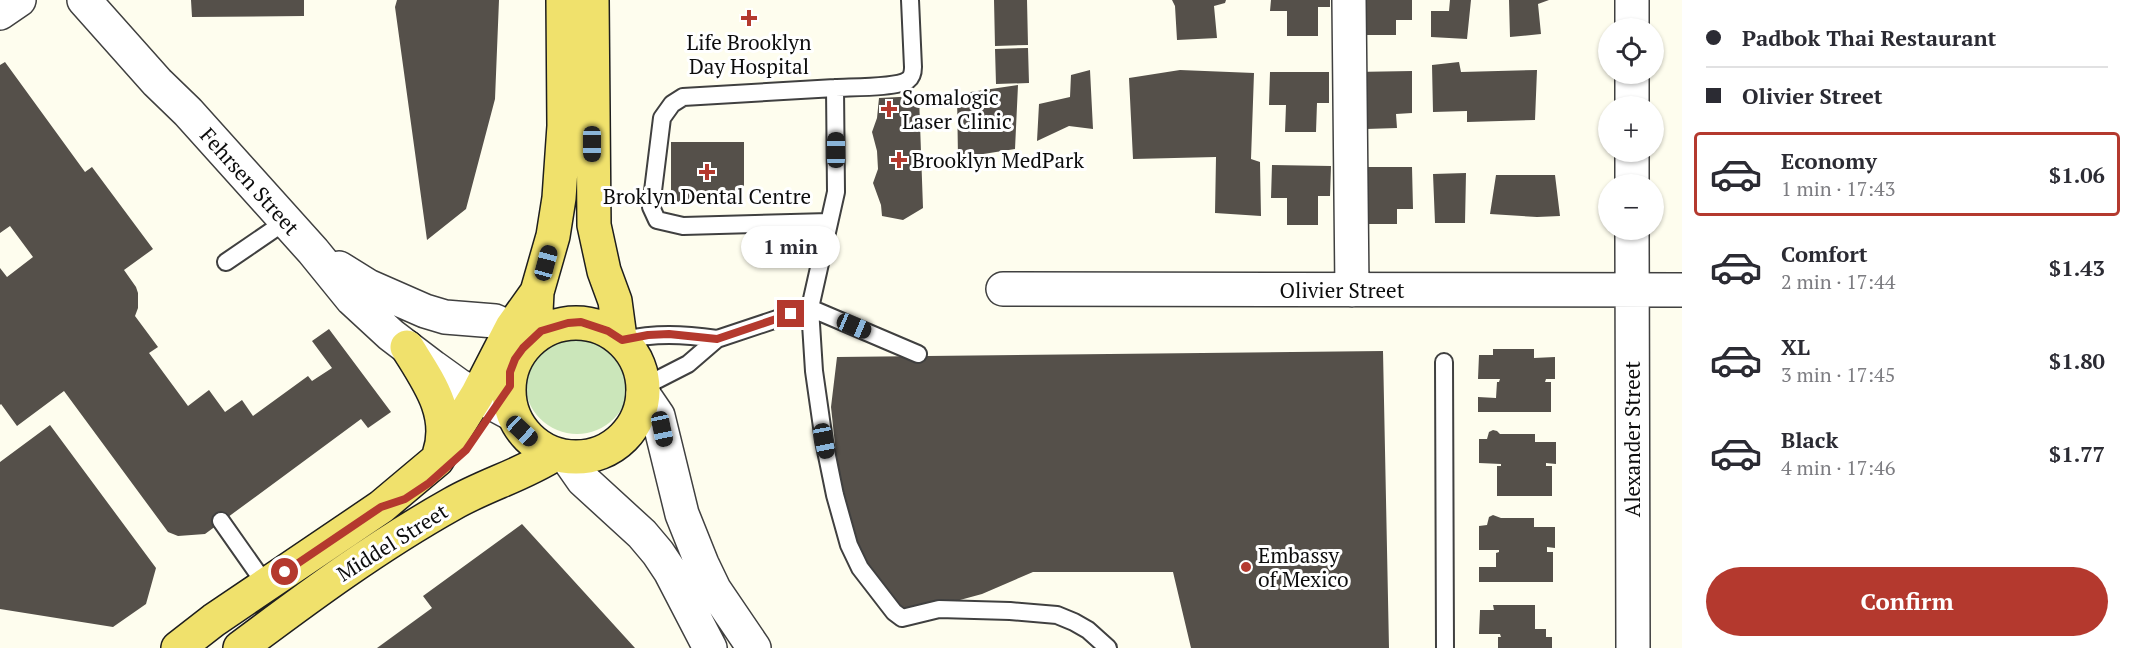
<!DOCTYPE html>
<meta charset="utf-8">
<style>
:root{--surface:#fff;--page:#f7f7f7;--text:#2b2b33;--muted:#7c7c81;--line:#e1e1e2;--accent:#b4392e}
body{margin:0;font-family:"PT Serif",serif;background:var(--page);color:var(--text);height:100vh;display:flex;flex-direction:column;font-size:22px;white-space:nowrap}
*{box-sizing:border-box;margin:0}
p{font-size:20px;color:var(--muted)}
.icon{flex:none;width:33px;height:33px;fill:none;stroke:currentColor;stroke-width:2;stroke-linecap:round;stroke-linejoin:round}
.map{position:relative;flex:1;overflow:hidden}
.sheet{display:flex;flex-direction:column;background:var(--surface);width:450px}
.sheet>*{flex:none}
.top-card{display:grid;align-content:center;height:132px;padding:0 24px;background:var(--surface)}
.buttons{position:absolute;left:1598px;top:18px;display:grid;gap:12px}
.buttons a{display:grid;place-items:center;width:66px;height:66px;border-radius:50%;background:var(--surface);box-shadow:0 2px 4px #0004;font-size:30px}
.end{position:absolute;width:27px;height:27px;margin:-14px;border:8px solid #b4392e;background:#fff;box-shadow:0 0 0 3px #fff}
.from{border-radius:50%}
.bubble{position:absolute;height:42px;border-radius:21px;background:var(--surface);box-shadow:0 2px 4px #0004;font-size:20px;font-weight:600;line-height:42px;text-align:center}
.car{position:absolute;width:18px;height:36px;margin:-18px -9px;border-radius:8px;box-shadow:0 0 4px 2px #0007;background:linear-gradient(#222 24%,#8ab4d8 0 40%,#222 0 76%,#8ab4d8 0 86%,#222 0)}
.top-card b{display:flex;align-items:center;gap:21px;height:57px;font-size:22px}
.top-card b+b{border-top:2px solid var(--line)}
.top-card i{width:15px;height:15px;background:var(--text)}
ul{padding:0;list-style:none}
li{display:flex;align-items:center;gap:18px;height:84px;margin:0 12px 9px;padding:0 12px;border:3px solid transparent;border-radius:6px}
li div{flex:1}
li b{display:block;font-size:22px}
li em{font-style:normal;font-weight:600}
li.active{border-color:var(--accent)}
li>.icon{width:54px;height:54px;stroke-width:1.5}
.button{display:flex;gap:12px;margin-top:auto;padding:12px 24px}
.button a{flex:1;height:69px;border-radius:36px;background:var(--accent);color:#fff;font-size:24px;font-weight:600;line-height:69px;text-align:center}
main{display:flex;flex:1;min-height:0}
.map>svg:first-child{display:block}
.green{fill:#cbe6ba}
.building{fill:#55504a}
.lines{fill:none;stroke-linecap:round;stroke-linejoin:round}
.lane-casing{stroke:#404040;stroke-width:20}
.street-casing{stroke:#404040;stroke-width:36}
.primary-casing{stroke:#1e1e1e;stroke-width:36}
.lane{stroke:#fff;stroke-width:16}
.street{stroke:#fff;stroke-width:33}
.primary{stroke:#f0e16c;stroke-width:33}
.route{stroke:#b4392e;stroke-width:8}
.poi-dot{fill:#b4392e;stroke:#fff;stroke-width:2}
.labels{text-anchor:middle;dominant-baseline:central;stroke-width:6;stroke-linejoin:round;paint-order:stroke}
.poi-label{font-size:21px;fill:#0d0d0d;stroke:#fff;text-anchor:start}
.street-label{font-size:21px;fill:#0d0d0d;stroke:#fff}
</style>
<main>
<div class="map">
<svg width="1682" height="648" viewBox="0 0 1682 648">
<rect width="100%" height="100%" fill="#fefdee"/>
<path class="green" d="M525 382a52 52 0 1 1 104 0a52 52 0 1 1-104 0Z"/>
<path class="building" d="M191 0H304V16L192 17Z
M397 0H499L495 99 466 209 427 240 395 7Z
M994 0H1027L1028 45 995 46Z
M1172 0H1226L1225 3 1214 6 1217 38 1177 40 1175 6Z
M1271 0H1330V7H1318V36H1287V11H1270Z
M1354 0H1412V20H1396V35H1366V4H1355Z
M1450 0H1471L1467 39 1431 37V11H1449Z
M1509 0H1549L1538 4 1541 34 1510 37Z
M1028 48 1029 83 996 84 995 49Z
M5 62 85 172 92 167 153 249 124 270 136 287 138 293V308L135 316 158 347 149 353 188 406 209 390 225 412 242 400 253 416 308 376 312 381 332 368 312 341 329 329 391 412 368 428 361 419 205 534 178 536 168 532 64 391 17 426 1 404 0 405V268L7 277 33 257 10 226 0 233V65Z
M1459 62 1461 72 1537 70 1535 120 1467 122V111L1433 112 1432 65Z
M1090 70 1093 129 1069 126 1037 141 1039 104 1070 97 1071 75Z
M1180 70 1254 73 1251 159 1260 162 1261 216 1215 213 1216 157 1133 159 1129 78Z
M1412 71V113L1396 114 1397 128 1366 129 1354 72Z
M1270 72H1329V103H1317L1316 132H1285L1286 105H1269Z
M1018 85 1015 149 958 158 957 94Z
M919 96 923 208 903 220 882 216 881 205 873 183 878 169 877 151 872 132 877 118 879 98Z
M671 142H744V202H671Z
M1272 165 1331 166 1330 196H1318V225H1287V198H1271Z
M1355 167H1412L1413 209H1397V224H1367Z
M1466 173 1465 223H1435L1433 174Z
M1496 175H1555L1560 216 1537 217 1490 214Z
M1493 349H1534V358L1555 357V379H1546L1545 382H1551V412H1478V397L1496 398 1497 382H1499L1500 379H1478L1479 355H1493Z
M1383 351 1389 648H1191L1173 572H1033L982 594 901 616 859 559 840 491 831 407 837 357Z
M50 425 156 568 146 604 113 627 0 609V462Z
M1493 430 1497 431 1500 434H1535V442H1556V464L1546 463V466H1552V496H1497V466H1501V464L1479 463V439H1487L1489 432Z
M1493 515 1501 518H1534V527H1555V548L1547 547V552H1553V582H1479V567H1496V553L1499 552V550H1479V526L1487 525 1489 517Z
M522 524 635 648H377L432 608 423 596Z
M1493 605H1535V629H1546V637H1552V648H1498V637H1501L1500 634H1479L1480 610H1494Z"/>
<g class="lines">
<defs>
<path id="lane" d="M835 88C851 87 897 88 908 80 912 77 913 72 913 67L910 0
M829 222 683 226 657 220 651 207 662 118 672 104 683 97 835 88 836 192 810 308 814 371 824 441 835 495 849 545 860 568 894 612 902 618 939 609 1010 611 1057 615 1074 622 1088 630 1108 648
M226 262 286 221
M810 308 918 354
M622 340C656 333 682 334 717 339
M1444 362 1445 648
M643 387 688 364 717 339 810 308
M221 521 266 585"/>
<path id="street" d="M84 0 157 82 188 112 313 251 352 299 391 335 433 367 458 385 512 414
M1349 0 1352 290
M0 13 19 0
M1632 28V0
M1632 106V74
M1632 184V152
M1632 230 1633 648
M339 268 368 286 425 311 445 317 495 321 532 338
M1003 289 1682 290
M643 394 658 416 682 514 702 564 714 589 754 648
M567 457 583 480 642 534 658 553 670 571 710 648"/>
<path id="primary" d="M592 0 594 225 604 271 615 301 620 338
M536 312 537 292 553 236 559 198 564 126 563 0
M509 390a67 67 0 1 1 134 0a67 67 0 1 1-134 0Z
M407 347C428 381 453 414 439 455
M178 648 214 620 381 507 437 460 477 395 512 327 537 292
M240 648C308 597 377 546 452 504 485 485 522 475 555 454"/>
</defs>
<use href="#lane" class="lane-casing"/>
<use href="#street" class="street-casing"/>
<use href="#primary" class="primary-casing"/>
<use href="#lane" class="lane"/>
<use href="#street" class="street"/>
<use href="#primary" class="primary"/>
</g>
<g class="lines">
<path class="route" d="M285 572 381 507 405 499 429 483 466 450 510 386V372L515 359 523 348 541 331 568 323 581 322 608 331 622 340 648 335 669 334 717 339 791 314"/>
</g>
<g class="poi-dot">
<path d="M746 9h6v6h6v6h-6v6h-6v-6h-6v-6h6z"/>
<path d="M886 100h6v6h6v6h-6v6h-6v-6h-6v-6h6z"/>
<path d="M896 151h6v6h6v6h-6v6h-6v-6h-6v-6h6z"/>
<path d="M704 163h6v6h6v6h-6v6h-6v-6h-6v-6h6z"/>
<circle cx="1246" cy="567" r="6"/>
</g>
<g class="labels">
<g class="poi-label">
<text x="749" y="42" text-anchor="middle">Life Brooklyn<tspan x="749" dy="24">Day Hospital</tspan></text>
<text x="902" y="97">Somalogic<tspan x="902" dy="24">Laser Clinic</tspan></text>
<text x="912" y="160">Brooklyn MedPark</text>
<text x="707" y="196" text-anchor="middle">Broklyn Dental Centre</text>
<text x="1258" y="555">Embassy<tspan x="1258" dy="24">of Mexico</tspan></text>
</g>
<g class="street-label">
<text transform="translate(250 181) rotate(48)">Fehrsen Street</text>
<text x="1342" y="290">Olivier Street</text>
<text transform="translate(1632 439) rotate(-90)">Alexander Street</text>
<text transform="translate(392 542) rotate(-32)">Middel Street</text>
</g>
</g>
</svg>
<div class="buttons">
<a><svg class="icon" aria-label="locate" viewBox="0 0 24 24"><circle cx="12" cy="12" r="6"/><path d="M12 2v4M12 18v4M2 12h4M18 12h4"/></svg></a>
<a>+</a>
<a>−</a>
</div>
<i class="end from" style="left:285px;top:572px"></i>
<i class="end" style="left:791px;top:314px"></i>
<div class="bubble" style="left:741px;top:226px;width:99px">1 min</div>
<i class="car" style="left:592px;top:144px;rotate:180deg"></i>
<i class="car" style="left:836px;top:150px;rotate:0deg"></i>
<i class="car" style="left:546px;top:263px;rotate:15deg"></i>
<i class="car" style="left:854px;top:326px;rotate:113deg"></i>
<i class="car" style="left:662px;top:429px;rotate:168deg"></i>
<i class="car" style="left:522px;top:431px;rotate:133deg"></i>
<i class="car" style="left:824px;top:441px;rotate:169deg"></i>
</div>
<section class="sheet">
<div class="top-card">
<b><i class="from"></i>Padbok Thai Restaurant</b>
<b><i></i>Olivier Street</b>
</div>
<ul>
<li class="active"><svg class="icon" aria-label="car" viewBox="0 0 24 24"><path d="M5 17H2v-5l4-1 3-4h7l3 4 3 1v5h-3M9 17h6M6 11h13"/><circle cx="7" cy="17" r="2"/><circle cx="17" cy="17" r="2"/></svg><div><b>Economy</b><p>1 min · 17:43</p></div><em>$1.06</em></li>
<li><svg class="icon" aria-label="car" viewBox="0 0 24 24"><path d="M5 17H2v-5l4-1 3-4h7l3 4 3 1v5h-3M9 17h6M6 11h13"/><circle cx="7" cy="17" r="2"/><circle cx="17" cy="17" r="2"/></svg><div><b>Comfort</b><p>2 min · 17:44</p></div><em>$1.43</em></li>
<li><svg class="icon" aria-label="car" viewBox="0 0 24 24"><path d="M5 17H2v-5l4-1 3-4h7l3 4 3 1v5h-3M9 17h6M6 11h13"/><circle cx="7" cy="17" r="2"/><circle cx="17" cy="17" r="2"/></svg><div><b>XL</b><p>3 min · 17:45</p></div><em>$1.80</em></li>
<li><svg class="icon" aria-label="car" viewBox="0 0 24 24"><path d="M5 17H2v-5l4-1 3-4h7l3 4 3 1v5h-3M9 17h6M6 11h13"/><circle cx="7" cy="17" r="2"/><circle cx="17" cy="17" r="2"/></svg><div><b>Black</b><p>4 min · 17:46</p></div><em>$1.77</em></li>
</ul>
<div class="button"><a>Confirm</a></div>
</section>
</main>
